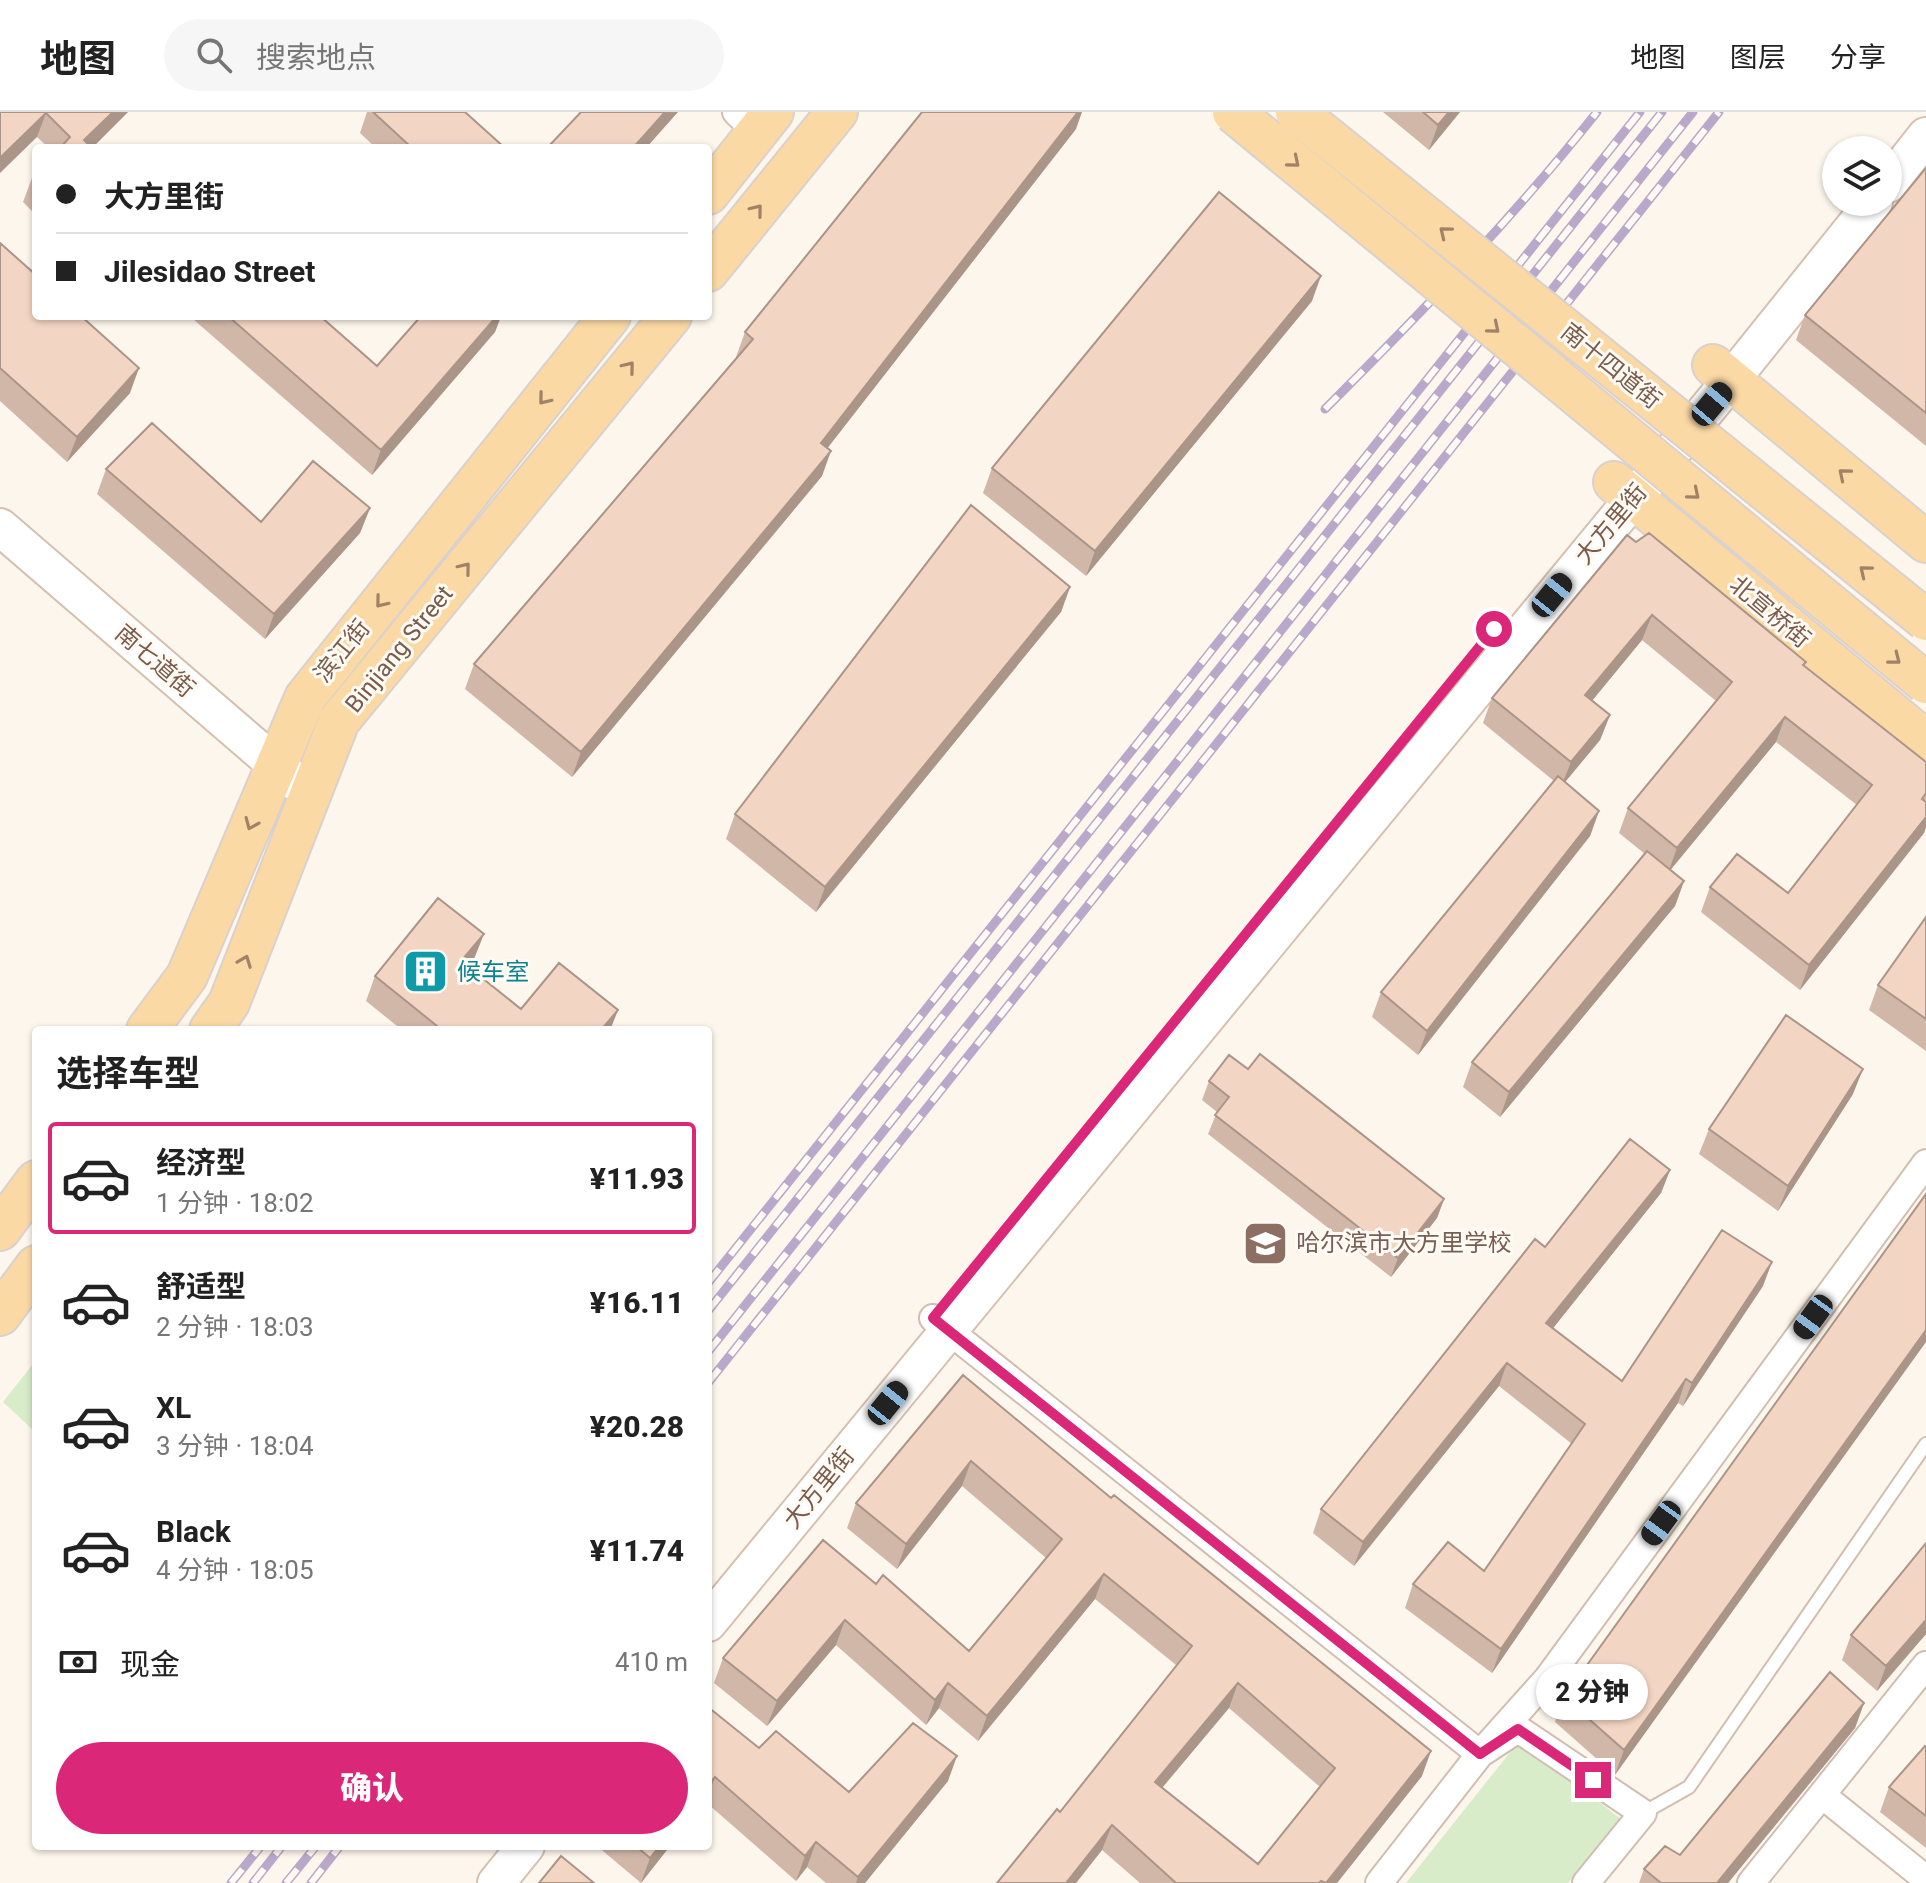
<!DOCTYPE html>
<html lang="zh">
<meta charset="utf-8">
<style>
:root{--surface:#fff;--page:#f6f6f6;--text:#222;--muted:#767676;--line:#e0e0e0;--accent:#db2777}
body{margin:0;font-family:Roboto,"Noto Sans SC",sans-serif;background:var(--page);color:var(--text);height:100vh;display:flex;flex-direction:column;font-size:30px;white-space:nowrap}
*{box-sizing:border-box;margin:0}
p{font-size:26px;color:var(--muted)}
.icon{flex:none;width:44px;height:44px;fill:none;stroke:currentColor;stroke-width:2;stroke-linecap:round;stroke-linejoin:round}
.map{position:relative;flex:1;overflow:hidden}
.details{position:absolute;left:32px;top:914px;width:680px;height:824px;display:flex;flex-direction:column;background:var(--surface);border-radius:8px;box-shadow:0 2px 6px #0004}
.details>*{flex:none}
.hud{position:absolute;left:32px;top:32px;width:680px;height:176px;border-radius:8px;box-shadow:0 2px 6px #0004;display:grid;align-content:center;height:176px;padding:0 24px;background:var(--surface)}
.controls{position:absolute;left:1822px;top:24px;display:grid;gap:16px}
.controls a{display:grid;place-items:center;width:80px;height:80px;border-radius:50%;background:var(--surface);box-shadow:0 2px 6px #0004;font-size:40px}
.end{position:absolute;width:36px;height:36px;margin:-18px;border:10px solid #db2777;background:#fff;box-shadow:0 0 0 4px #fff}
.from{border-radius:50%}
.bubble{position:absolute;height:56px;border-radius:28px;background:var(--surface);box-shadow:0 2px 6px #0004;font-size:26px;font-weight:800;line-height:56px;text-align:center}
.car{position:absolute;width:24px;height:48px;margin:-24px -12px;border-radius:10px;box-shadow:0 0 6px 2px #0007;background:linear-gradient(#222 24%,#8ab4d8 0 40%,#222 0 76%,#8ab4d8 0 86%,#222 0)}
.hud b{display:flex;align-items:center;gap:28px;height:76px;font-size:30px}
.hud b+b{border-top:2px solid var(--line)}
.hud i{width:20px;height:20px;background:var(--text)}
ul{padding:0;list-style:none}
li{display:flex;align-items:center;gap:24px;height:112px;margin:0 16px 12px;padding:0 8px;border:4px solid transparent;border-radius:8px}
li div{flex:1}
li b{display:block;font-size:30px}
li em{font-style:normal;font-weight:800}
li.active{border-color:var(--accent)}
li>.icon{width:72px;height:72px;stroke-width:1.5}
h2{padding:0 24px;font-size:36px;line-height:96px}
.pay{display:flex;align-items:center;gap:20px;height:88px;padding:0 24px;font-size:30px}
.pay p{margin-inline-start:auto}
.cta{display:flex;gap:16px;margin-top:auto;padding:16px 24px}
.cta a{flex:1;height:92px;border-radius:48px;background:var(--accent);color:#fff;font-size:32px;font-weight:800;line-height:92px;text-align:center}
header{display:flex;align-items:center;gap:48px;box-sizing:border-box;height:112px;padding:0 40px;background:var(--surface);border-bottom:2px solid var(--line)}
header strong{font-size:38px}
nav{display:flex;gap:44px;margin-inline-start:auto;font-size:28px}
.search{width:560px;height:72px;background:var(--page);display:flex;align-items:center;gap:20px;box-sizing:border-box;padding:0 28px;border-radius:44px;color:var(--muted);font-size:30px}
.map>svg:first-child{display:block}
.green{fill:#d8ecc9}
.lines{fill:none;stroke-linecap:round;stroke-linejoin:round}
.lane-casing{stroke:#d1beb0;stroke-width:16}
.street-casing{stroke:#d1beb0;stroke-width:30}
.secondary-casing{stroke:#d6c0b0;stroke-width:40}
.primary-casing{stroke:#dad1cd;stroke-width:44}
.lane{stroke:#fff;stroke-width:12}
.street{stroke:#fff;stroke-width:26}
.secondary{stroke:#fff;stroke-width:36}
.primary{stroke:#fbd9a5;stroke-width:40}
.rail-casing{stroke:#b9a8c9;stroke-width:9}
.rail{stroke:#fffaf3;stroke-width:6;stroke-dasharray:18;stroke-linecap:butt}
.primary-bridge-casing{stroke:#dad1cd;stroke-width:44;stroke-linecap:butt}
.primary-bridge{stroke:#fbd9a5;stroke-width:40}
.wall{fill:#d1b7a8;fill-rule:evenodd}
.shaded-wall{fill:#aa9588}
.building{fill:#f3d5c3;stroke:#aa9588;stroke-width:2;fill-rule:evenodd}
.oneway{stroke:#a18267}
.route{stroke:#db2777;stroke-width:10}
.labels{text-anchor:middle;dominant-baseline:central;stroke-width:6;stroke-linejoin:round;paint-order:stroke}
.street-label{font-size:24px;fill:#7a5c4d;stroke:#fffaf3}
.culture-label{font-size:24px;fill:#0d838f;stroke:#fffaf3;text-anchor:start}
.education-label{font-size:24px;fill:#785e54;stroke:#fffaf3;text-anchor:start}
</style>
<header>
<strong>地图</strong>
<div class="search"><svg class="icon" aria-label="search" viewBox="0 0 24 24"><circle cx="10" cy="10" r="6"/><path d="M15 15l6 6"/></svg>搜索地点</div>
<nav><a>地图</a><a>图层</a><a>分享</a></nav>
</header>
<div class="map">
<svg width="1926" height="1771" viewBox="0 0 1926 1771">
<rect width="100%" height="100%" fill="#fdf6ec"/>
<path class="green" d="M36 1248V1321L3 1290Z
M1519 1629 1621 1707 1568 1771H1406Z"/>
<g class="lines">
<defs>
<path id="lane" d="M1643 1701 1689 1675 1926 1332"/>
<path id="street" d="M736 0 757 20
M933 1206 1480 1642 1518 1617 1643 1701 1586 1771
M1822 1683 1926 1767
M1379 1771 1480 1642 1548 1566 1926 1051
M1751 1771 1926 1553"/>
<path id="secondary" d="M1888 72 1926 24
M0 415 297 671
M708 1511 1731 268 1874 90
M496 1771 526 1734"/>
<path id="primary" d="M708 82 773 0
M708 159 837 0
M1713 253 1926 430
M1614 370 1926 629
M147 918 187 864 305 586 610 204
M210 918 229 891 339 609 671 204
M0 1118 36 1069
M0 1203 36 1154"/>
</defs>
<use href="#lane" class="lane-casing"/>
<use href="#street" class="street-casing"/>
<use href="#secondary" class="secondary-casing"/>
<use href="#primary" class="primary-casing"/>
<use href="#lane" class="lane"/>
<use href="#street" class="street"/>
<use href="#secondary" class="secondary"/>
<use href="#primary" class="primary"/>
<defs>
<path id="rail" d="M1325 297C1420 202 1513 106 1597 0
M708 1171 1640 0
M708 1199 1662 0
M708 1240 1693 0
M708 1271 1719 0
M231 1771 261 1734
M253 1771 282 1734
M286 1771 316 1734
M311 1771 340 1734"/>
</defs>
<use href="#rail" class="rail-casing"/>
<use href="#rail" class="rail"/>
<defs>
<path id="primary-bridge" d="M1233 0 1926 571
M1296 0 1926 508"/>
</defs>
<use href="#primary-bridge" class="primary-bridge-casing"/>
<use href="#primary-bridge" class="primary-bridge"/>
</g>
<path class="wall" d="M0 0H128L92 36H49L37 25Z
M367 0H465L505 36H376L360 21Z
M1383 0H1460L1429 38Z
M1076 17 827 336 822 364 572 665 465 577 474 552 737 246 736 245 745 220Z
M1926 56V334L1796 228 1805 203Z
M36 62V103L23 90 32 66Z
M0 131 130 281 67 350 0 289Z
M1312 189 1086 464 983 381 992 356Z
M194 204H320L377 254 421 204H501L495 220 372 363 193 207Z
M106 357 261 410 370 396 360 421 265 527 97 382Z
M1636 430 1806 550 1804 554 1926 650V715L1924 721 1800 878 1701 800 1710 775 1788 781 1857 693 1776 630 1670 758 1684 769 1675 794 1500 1005 1463 975 1472 950 1645 742 1619 721 1628 696 1716 589 1642 528 1592 589 1610 603 1600 628 1565 670 1599 699 1590 724 1418 943 1372 905 1381 880 1554 669 1483 611 1492 586Z
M1070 475 1061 500 816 800 726 727 735 702Z
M1926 805V939L1869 898 1878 873Z
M474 847 468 855 521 897 618 898 610 918H402L366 889 375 864Z
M1248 957 1444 1087 1437 1106 1391 1165 1208 1022 1217 1000 1202 988 1209 969Z
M1853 982 1778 1099 1699 1042 1709 1017Z
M1670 1058 1661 1081 1553 1216 1622 1269 1763 1174 1683 1294 1678 1291 1492 1561 1405 1496 1413 1472 1484 1459 1572 1332 1499 1274 1354 1454 1313 1421 1321 1397 1545 1135Z
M1926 1082 1615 1663 1555 1610 1564 1585Z
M963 1263 1422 1664 1337 1771H1140L1102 1738 1076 1771H997L1060 1700 1176 1553 1095 1487 978 1629 939 1596 926 1613 836 1533 767 1614 714 1571 723 1546 876 1472 969 1539 1046 1446 962 1374 897 1457 847 1416 856 1391ZM1229 1596 1320 1675 1258 1752 1162 1676Z
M1926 1431V1522L1877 1579 1842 1548 1851 1523Z
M1864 1591 1855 1616 1728 1771H1639L1644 1757 1680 1743Z
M708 1595 759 1636 849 1680 948 1669 865 1771H826L807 1755 796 1769 708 1692Z
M1926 1635V1736L1880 1700 1889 1675Z
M597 1734H670L641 1771Z"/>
<path class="shaded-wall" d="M113 0H128L92 36 84 28Z
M665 0H678L646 36H633Z
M1078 0H1082L1076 17 812 356 821 331Z
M1449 0H1460L1429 38 1438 13Z
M46 1 37 25 0 61V46Z
M1321 164 1312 189 1086 464 1095 439Z
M497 204H501L495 220 372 363 381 338Z
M139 256 130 281 67 350 77 325Z
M831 339 822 364 572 665 581 640Z
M370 396 360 421 265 527 274 502Z
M1070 475 1061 500 816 800 825 775Z
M1652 503 1642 528 1576 608 1585 583Z
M1610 603 1600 628 1561 675 1571 650Z
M1785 605 1776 630 1668 761 1677 736Z
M1599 699 1590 724 1418 943 1427 919Z
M1926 705V715L1924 721 1800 878 1809 853Z
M1684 769 1675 794 1500 1005 1509 980Z
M484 822 474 847 452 874 461 849Z
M618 898 610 918H601Z
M1863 957 1853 982 1778 1099 1788 1074Z
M1670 1058 1661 1081 1538 1235 1546 1211Z
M1444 1087 1437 1106 1391 1165 1398 1146Z
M1772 1150 1763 1174 1683 1294 1692 1271Z
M1926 1218V1230L1615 1663 1624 1638Z
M1507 1251 1499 1274 1354 1454 1363 1430Z
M1686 1267 1678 1291 1492 1561 1501 1537Z
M971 1349 962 1374 897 1457 906 1432Z
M1104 1462 1095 1487 978 1629 987 1604Z
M845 1508 836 1533 767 1614 777 1589Z
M1926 1508V1522L1877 1579 1886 1554Z
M948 1571 939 1596 926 1613 935 1588Z
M1238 1571 1229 1596 1146 1695 1155 1670Z
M1864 1591 1855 1616 1728 1771H1717Z
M1431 1639 1422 1664 1337 1771H1326Z
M957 1644 948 1669 865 1771H856L858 1765Z
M715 1665 708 1683V1673Z
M1112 1713 1102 1738 1076 1771H1066Z
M816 1730 807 1755 796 1769 805 1744Z
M660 1734H670L641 1771 650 1746Z"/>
<path class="building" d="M0 0H113L84 28 92 36H60L70 25 46 1 0 46Z
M373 0H465L505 36H412Z
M581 0H665L633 36H547Z
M922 0H1078L821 331 831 339 581 640 474 552 753 227 745 220Z
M1423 0H1449L1438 13Z
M1926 56V301L1805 203Z
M1219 80 1321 164 1095 439 992 356Z
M0 131 36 163V204H81L139 256 77 325 0 256Z
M228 204H320L377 254 421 204H497L381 338Z
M152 311 261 410 313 349 370 396 274 502 106 357Z
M971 393 1070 475 825 775 735 702Z
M1649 421 1806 550 1803 553 1926 650V681L1922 687 1926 690V705L1809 853 1710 775 1737 742 1788 781 1872 673 1785 605 1677 736 1628 696 1732 570 1652 503 1585 583 1610 603 1571 650 1492 586 1627 423 1636 430Z
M1558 664 1599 699 1427 919 1381 880Z
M1647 739 1684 769 1509 980 1472 950Z
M438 786 484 822 461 849 521 897 559 851 618 898 601 918H442L375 864Z
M1926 805V907L1878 873Z
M1786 903 1863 957 1788 1074 1709 1017Z
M1260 942 1444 1087 1398 1146 1215 1003 1229 985 1209 969 1229 943 1248 957Z
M1630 1027 1670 1058 1546 1211 1622 1269 1722 1118 1772 1150 1692 1271 1686 1267 1501 1537 1413 1472 1448 1430 1484 1459 1585 1312 1507 1251 1363 1430 1321 1397 1535 1127 1545 1135Z
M1926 1082V1218L1624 1638 1564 1585Z
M963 1263 1111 1386 1114 1383 1431 1639 1326 1771 1321 1769 1319 1771H1176L1112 1713 1066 1771H997L1057 1697 1060 1700 1192 1534 1104 1462 987 1604 948 1571 935 1588 845 1508 777 1589 723 1546 823 1428 876 1472 883 1463 969 1539 1062 1427 971 1349 906 1432 856 1391ZM1238 1571 1335 1656 1258 1752 1155 1670Z
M1926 1431V1508L1886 1554 1851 1523Z
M1830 1560 1864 1591 1717 1771H1661L1644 1757 1665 1734 1680 1743Z
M708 1595 759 1636 776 1619 849 1680 913 1611 957 1644 858 1765 816 1730 805 1744 715 1665 708 1673Z
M1925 1634 1926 1635V1704L1889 1675Z
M636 1734H660L650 1746Z
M561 1744 594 1771H539Z"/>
<defs><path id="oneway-chevron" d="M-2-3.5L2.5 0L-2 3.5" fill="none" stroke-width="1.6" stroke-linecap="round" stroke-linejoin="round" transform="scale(2)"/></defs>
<g class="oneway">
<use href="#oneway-chevron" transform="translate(1294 50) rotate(40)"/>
<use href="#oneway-chevron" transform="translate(757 98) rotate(-51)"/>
<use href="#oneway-chevron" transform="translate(1445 120) rotate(-141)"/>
<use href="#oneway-chevron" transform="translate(1494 216) rotate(40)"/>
<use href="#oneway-chevron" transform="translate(629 255) rotate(-51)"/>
<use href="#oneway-chevron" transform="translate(544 287) rotate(129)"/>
<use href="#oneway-chevron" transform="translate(1844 362) rotate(-140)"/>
<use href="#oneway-chevron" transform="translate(1694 382) rotate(40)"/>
<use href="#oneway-chevron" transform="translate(465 456) rotate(-51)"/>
<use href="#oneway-chevron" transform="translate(1865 459) rotate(-141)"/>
<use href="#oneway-chevron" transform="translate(381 490) rotate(129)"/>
<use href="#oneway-chevron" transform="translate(1895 547) rotate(38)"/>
<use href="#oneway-chevron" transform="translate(251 712) rotate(113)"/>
<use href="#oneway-chevron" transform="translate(245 849) rotate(-69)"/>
</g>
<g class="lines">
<path class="route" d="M1494 517 933 1206 1480 1642 1518 1617 1593 1668"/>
</g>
<defs>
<symbol id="building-square" viewBox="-11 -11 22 22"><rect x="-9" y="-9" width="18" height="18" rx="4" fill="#0f9aa8" stroke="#fffaf3"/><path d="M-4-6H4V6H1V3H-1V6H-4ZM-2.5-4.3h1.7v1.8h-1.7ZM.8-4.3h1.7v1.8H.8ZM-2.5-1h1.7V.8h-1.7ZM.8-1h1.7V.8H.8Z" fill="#fff"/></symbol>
<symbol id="school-square" viewBox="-11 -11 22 22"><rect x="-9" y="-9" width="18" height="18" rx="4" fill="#8d6e63" stroke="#fffaf3"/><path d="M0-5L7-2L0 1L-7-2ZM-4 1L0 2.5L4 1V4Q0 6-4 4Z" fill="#fff"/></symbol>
</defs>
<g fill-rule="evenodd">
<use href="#building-square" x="400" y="834" width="51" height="51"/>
<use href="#school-square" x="1240" y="1106" width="51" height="51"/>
</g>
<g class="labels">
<g class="street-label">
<text transform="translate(1611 254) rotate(39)">南十四道街</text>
<text transform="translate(1611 412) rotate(-50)">大方里街</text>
<text transform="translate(1770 500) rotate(40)">北宣桥街</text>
<text transform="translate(399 537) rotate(-51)">Binjiang Street</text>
<text transform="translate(342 539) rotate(-51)">滨江街</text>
<text transform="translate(155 549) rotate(41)">南七道街</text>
<text transform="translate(819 1376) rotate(-51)">大方里街</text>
</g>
<g class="culture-label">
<text x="457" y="860">候车室</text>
</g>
<g class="education-label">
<text x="1296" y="1131">哈尔滨市大方里学校</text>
</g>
</g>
</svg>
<div class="controls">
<a><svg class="icon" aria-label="layers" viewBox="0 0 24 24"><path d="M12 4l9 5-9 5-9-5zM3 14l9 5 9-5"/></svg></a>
</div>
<i class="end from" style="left:1494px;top:517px"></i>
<i class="end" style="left:1593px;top:1668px"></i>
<div class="bubble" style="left:1536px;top:1552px;width:112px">2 分钟</div>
<i class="car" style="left:1712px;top:292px;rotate:40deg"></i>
<i class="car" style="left:1552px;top:483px;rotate:39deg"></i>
<i class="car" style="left:1813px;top:1205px;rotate:216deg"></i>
<i class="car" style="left:888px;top:1291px;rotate:39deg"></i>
<i class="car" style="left:1661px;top:1411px;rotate:216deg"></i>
<div class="hud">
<b><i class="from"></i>大方里街</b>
<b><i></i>Jilesidao Street</b>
</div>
<section class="details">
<h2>选择车型</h2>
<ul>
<li class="active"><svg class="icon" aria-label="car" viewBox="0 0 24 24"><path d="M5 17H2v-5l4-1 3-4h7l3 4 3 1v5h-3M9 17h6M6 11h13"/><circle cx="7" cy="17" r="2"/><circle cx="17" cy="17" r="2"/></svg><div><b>经济型</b><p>1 分钟 · 18:02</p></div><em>¥11.93</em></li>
<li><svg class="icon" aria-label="car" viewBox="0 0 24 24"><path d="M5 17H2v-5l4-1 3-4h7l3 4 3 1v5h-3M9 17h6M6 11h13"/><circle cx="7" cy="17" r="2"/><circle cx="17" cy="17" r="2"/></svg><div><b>舒适型</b><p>2 分钟 · 18:03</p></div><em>¥16.11</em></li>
<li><svg class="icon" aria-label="car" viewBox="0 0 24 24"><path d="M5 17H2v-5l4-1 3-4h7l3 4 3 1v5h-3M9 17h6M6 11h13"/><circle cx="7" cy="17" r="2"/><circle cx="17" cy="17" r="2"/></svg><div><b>XL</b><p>3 分钟 · 18:04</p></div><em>¥20.28</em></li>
<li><svg class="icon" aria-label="car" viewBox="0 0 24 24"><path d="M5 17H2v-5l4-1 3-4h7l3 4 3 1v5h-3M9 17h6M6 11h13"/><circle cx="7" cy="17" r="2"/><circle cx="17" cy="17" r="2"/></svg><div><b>Black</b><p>4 分钟 · 18:05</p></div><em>¥11.74</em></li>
</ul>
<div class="pay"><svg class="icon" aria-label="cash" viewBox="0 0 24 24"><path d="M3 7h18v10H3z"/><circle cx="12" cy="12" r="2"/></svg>现金<p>410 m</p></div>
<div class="cta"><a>确认</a></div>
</section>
</div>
